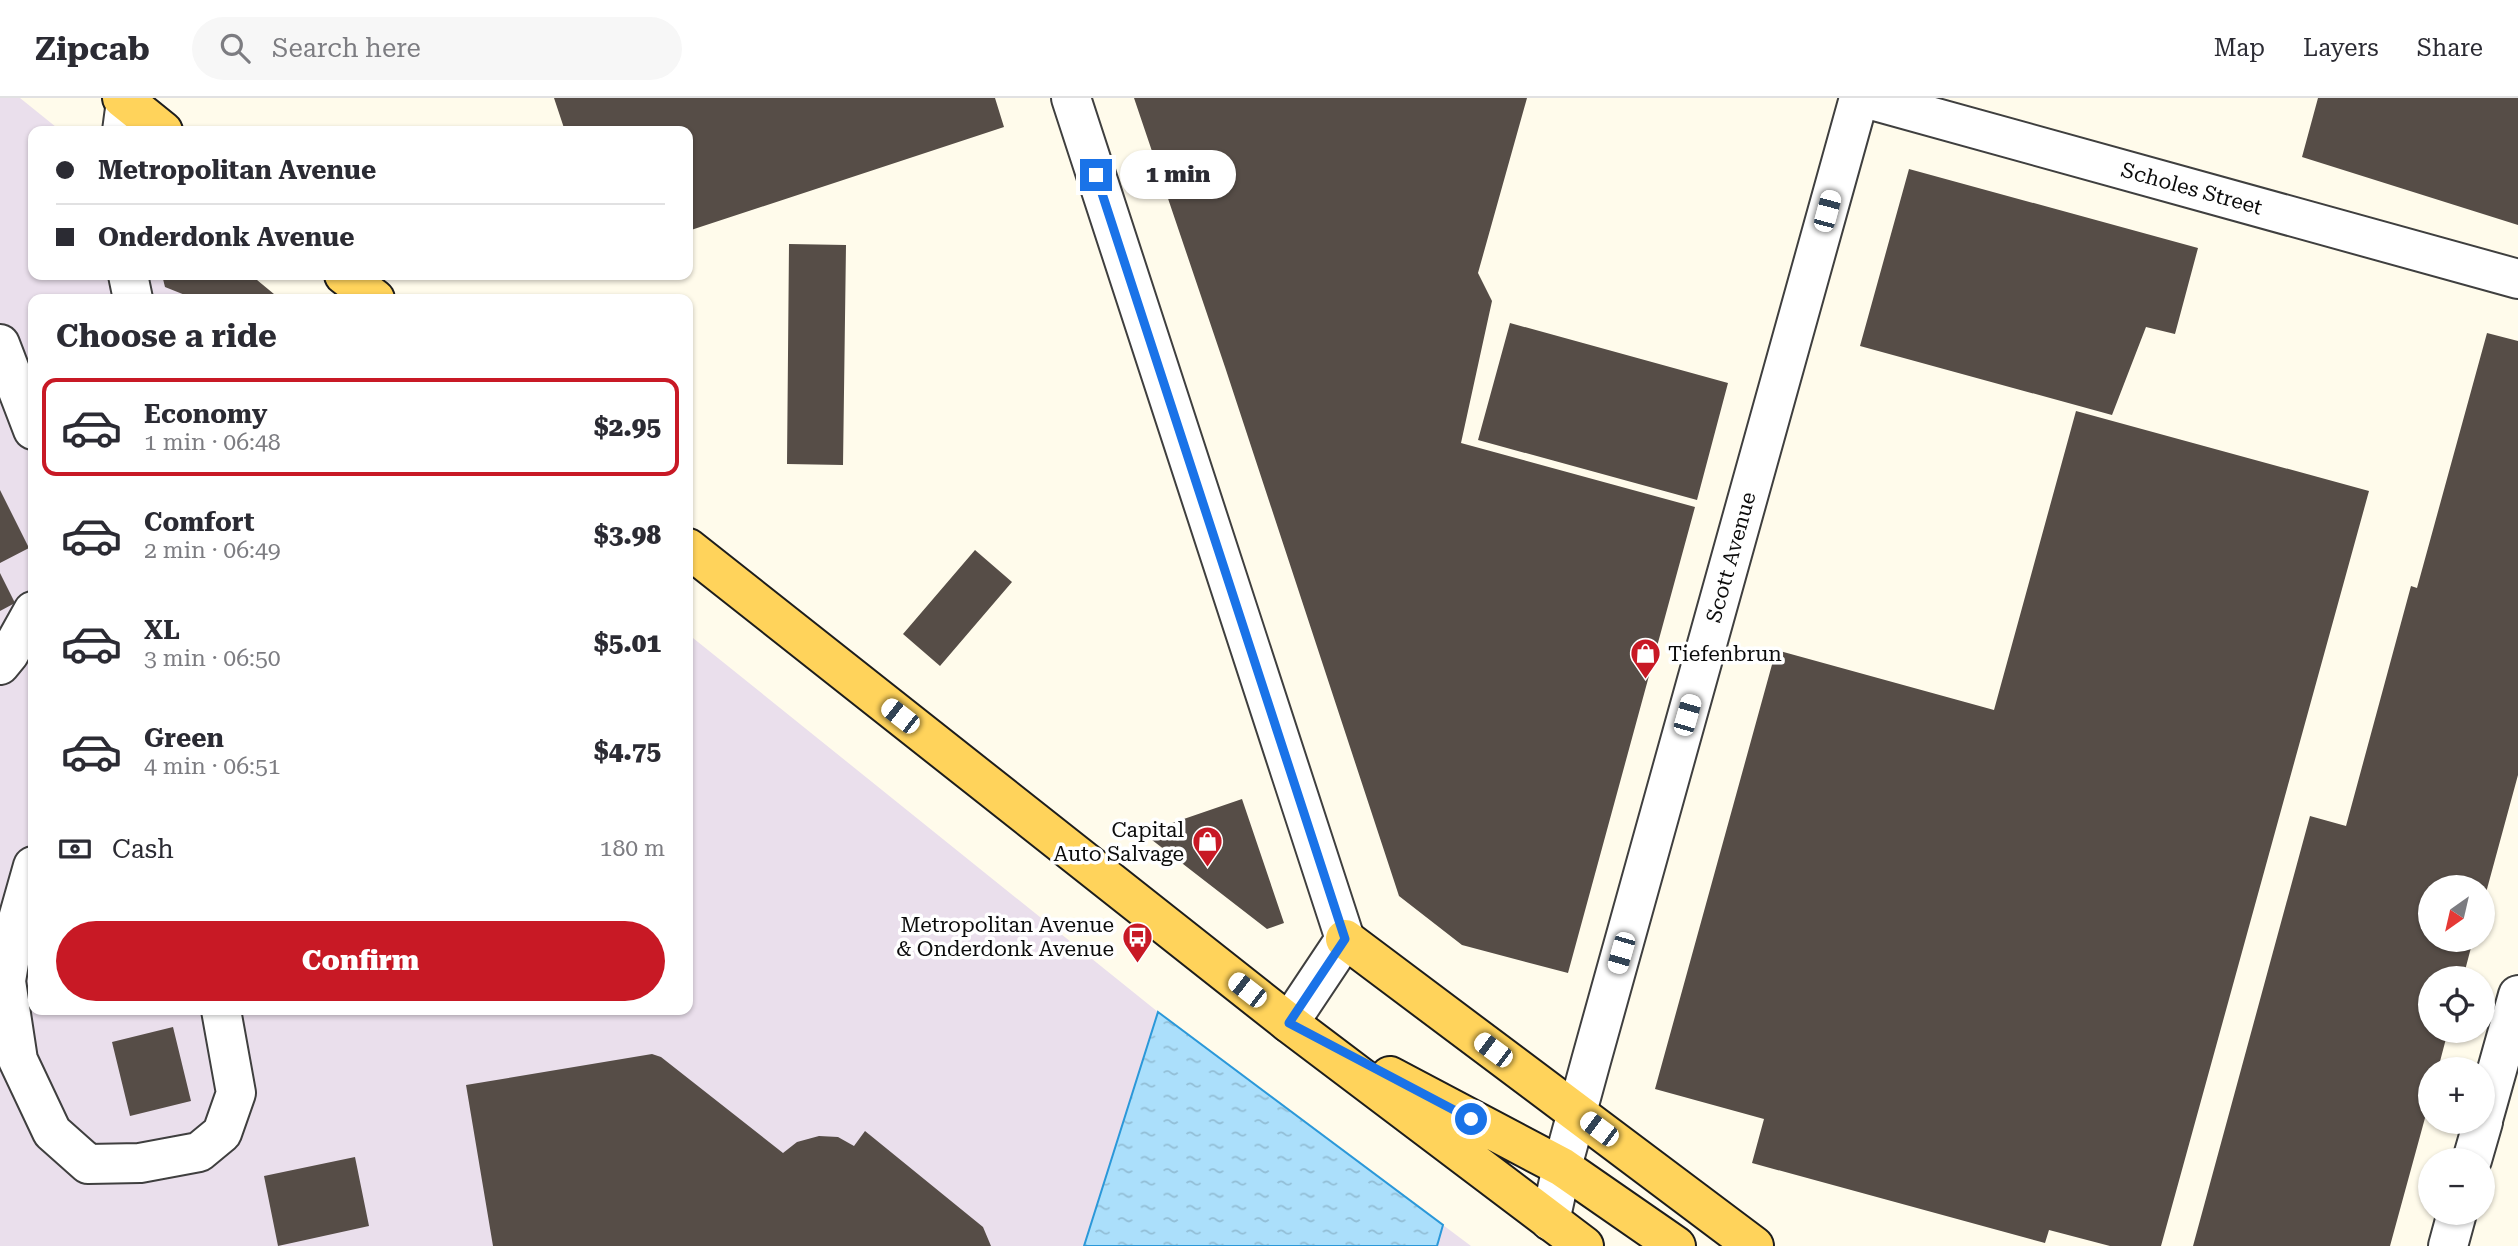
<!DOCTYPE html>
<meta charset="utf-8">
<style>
:root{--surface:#fff;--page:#f7f7f7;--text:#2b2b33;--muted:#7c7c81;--line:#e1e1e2;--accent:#c81925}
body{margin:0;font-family:"Roboto Serif",serif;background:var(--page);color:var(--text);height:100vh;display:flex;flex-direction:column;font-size:26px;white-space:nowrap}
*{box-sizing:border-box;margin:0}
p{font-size:23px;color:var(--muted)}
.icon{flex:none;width:38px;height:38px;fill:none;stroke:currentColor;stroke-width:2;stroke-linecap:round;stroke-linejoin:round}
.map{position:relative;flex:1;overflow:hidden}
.details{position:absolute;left:28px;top:196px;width:665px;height:721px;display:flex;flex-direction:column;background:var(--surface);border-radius:14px;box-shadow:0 2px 5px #0004}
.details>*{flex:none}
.guide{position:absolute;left:28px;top:28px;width:665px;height:154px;border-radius:14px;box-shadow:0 2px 5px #0004;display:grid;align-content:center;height:154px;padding:0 28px;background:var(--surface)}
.needle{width:46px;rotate:214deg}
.controls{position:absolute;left:2418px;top:777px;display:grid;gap:14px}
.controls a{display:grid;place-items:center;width:77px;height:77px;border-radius:50%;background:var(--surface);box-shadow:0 2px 5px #0004;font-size:35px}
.end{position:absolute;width:32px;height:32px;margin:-16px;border:9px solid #1a73e8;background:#fff;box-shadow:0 0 0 4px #fff}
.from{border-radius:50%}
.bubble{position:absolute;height:49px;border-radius:24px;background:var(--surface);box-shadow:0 2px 5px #0004;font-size:23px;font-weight:800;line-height:49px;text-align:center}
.car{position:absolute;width:21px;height:42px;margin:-21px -10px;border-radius:9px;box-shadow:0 0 5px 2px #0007;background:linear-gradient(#fff 24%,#345 0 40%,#fff 0 76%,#345 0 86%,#fff 0)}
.guide b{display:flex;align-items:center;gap:24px;height:66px;font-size:26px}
.guide b+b{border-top:2px solid var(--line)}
.guide i{width:18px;height:18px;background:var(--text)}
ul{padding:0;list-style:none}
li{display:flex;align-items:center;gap:21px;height:98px;margin:0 14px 10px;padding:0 14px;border:4px solid transparent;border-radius:14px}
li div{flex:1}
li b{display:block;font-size:26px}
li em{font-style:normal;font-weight:800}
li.selected{border-color:var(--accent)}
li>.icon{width:63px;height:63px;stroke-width:1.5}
h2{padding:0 28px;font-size:32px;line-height:84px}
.pay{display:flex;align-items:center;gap:18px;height:77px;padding:0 28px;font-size:26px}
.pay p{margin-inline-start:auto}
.button{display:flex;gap:14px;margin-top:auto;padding:14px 28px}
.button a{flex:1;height:80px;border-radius:42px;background:var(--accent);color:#fff;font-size:28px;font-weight:800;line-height:80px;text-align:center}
header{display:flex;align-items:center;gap:42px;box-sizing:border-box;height:98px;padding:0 35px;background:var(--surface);border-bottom:2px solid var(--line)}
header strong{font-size:33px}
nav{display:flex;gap:38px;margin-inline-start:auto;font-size:24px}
.search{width:490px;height:63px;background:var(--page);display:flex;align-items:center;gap:18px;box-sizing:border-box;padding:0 24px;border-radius:38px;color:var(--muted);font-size:26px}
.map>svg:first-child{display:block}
.industrial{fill:#eadfec}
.water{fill:url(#water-ripples);stroke:#2b98d9;stroke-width:2}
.building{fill:#564d47}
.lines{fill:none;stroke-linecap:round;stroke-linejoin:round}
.minor-casing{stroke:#3f3f3f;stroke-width:42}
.major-casing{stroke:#1d1d1d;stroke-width:42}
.minor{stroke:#fff;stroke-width:38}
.major{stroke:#ffd35b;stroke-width:38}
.route{stroke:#1a73e8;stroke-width:9}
.labels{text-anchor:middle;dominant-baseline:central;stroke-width:7;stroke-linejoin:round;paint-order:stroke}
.street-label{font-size:21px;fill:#0c0c0c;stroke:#fff}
.poi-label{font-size:21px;fill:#0c0c0c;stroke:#fff;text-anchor:end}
</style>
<header>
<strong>Zipcab</strong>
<div class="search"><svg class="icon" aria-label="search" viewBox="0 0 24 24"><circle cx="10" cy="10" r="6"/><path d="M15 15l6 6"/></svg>Search here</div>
<nav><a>Map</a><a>Layers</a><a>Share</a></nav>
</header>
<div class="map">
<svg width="2518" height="1148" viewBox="0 0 2518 1148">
<defs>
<pattern id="water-ripples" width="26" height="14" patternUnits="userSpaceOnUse" patternTransform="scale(1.75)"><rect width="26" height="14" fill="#abdffb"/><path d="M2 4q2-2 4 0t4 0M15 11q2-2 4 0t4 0" fill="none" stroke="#92bed6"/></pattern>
</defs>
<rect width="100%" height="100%" fill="#fffbeb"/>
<path class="industrial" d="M0 0H20L61 33H33V177H240L270 201H33V912H688V536L1158 914 1084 1148H0Z
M1443 1127 1471 1148H1437Z"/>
<path class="water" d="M1158 914 1443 1127 1437 1148H1084Z"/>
<path class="building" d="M554 0H995L1004 29 688 133V33H565Z
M1134 0H1527L1478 175 1492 203 1461 345 1695 409 1568 875 1462 847 1399 798 1225 269Z
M2318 0H2518V127L2302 59Z
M1909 71 2198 150 2175 236 2146 229 2112 317 1860 248Z
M789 146 846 147 843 367 787 366Z
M162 177H251L280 201H195L165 189Z
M1510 225 1728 285 1697 402 1478 342Z
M2487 235 2518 243V677L2484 802 2483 789H2431V842H2473L2463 880H2431V933H2448L2438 971H2431V998L2390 1148H2193L2310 718 2346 728 2411 488 2417 490Z
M2076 313 2369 393 2161 1148H2110L2049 1132 2045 1145 1752 1065 1764 1021 1655 991 1776 552 1994 612Z
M0 392 29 450 0 465Z
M975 452 1012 484 940 568 903 536Z
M0 475 15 505 0 513Z
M1242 701 1284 825 1267 831 1143 735Z
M173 929 191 1003 130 1018 112 944Z
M652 956 661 959 783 1055 797 1044 819 1038 838 1039 854 1048 865 1033 983 1129 991 1148H493L466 987Z
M355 1059 369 1128 278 1148 264 1078Z"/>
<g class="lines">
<defs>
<g id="minor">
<path d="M1071 0 1345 841 1289 925"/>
<path id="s1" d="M1864 0 2518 181"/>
<path d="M122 33 126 3"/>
<path d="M128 177 133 201"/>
<path d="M0 246 33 332"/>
<path d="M0 567 9 556 33 513"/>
<path d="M33 768 14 835 6 883 18 962 52 1034 88 1066 140 1065 199 1054 222 1035 236 995 221 912"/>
<path d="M2483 1022 2518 897"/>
<path d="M2472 1062 2483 1024"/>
<path id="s2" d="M1550 1123 1562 1069 1591 963 1859 0"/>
<path d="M2448 1148 2457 1115"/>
</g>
<path id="major" d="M122 0 163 33
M344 177 375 201
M688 450 1289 925 1584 1148
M1345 841 1754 1148
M1390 978 1562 1069 1676 1148"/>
</defs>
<use href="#minor" class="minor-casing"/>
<use href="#major" class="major-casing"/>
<use href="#minor" class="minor"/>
<use href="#major" class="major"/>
</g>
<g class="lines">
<path class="route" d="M1096 77 1345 841 1289 925 1471 1021"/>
</g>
<defs>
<symbol id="shop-pin" viewBox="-11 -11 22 30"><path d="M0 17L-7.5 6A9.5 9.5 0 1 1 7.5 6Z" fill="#c81925" stroke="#fff"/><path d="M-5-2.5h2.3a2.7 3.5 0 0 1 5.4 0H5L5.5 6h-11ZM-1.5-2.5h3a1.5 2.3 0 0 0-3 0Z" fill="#fff"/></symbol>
<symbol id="bus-pin" viewBox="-11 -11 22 30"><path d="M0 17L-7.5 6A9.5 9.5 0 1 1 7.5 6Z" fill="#c81925" stroke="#fff"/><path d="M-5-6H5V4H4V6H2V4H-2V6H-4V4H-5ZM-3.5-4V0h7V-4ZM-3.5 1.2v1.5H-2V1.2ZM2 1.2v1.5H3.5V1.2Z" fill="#fff"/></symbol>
</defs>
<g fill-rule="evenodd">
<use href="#shop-pin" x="1628" y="538" width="35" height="47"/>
<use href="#shop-pin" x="1190" y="726" width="35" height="47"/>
<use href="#bus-pin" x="1120" y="822" width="35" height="47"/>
</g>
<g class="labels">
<g class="street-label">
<text stroke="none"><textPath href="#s1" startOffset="340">Scholes Street</textPath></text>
<text stroke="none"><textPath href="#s2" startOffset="688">Scott Avenue</textPath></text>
</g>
<g class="poi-label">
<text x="1668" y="556" text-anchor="start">Tiefenbrun</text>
<text x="1184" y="732">Capital<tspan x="1184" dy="24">Auto Salvage</tspan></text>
<text x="1114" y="827">Metropolitan Avenue<tspan x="1114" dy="24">&amp; Onderdonk Avenue</tspan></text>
</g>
</g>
</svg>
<div class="controls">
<a><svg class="needle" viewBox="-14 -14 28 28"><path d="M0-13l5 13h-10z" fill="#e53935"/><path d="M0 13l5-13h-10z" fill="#7c7c81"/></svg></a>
<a><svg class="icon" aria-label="locate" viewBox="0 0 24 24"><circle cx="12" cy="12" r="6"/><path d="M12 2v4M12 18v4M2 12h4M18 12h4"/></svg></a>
<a>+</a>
<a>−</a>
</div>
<i class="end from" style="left:1471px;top:1021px"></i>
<i class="end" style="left:1096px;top:77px"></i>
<div class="bubble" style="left:1120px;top:52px;width:116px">1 min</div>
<i class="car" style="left:1827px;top:113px;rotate:15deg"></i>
<i class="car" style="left:1687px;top:617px;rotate:16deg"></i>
<i class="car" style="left:900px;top:618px;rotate:308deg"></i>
<i class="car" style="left:1621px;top:855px;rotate:196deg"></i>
<i class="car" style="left:1247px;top:892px;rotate:308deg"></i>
<i class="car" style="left:1493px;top:952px;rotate:307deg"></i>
<i class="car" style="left:1599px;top:1031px;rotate:307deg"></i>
<div class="guide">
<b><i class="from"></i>Metropolitan Avenue</b>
<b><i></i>Onderdonk Avenue</b>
</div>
<section class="details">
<h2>Choose a ride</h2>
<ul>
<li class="selected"><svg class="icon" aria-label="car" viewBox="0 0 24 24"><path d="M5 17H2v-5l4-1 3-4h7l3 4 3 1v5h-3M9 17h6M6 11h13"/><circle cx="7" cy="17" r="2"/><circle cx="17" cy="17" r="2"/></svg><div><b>Economy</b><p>1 min · 06:48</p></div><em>$2.95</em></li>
<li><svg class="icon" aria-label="car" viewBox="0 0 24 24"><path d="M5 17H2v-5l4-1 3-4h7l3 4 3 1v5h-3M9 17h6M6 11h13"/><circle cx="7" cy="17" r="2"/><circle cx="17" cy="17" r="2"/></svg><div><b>Comfort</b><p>2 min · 06:49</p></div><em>$3.98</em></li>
<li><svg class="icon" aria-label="car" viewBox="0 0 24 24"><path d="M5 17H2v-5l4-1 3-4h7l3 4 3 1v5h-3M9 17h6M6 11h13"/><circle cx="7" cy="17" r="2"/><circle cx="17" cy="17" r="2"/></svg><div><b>XL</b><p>3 min · 06:50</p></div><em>$5.01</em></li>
<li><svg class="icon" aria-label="car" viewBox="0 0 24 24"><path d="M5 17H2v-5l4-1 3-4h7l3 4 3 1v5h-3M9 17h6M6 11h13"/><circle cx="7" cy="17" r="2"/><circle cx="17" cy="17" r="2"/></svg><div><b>Green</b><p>4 min · 06:51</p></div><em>$4.75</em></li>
</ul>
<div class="pay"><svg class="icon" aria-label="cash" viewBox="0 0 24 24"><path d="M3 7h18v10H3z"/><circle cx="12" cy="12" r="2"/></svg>Cash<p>180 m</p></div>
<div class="button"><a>Confirm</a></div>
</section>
</div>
